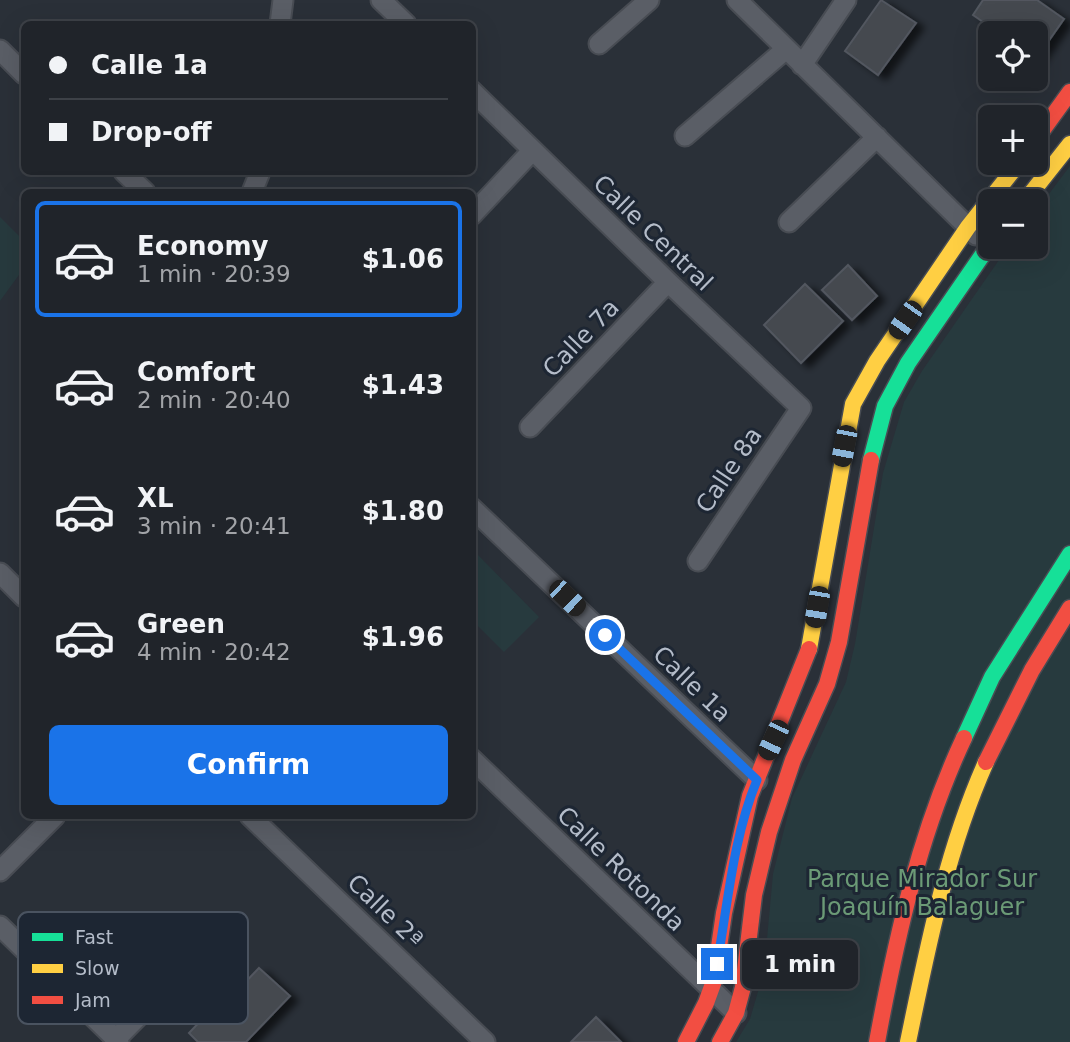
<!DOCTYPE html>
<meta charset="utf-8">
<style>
:root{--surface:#20242a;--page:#2d3036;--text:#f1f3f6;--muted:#a2a4a8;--line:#3d4147;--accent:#1a73e8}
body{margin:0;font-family:"DejaVu Sans",sans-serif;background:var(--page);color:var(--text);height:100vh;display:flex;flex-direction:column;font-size:26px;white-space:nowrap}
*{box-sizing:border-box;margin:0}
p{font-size:23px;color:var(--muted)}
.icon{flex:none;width:38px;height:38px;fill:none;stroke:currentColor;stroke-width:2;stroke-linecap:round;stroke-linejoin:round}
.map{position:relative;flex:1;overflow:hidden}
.panel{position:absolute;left:21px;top:189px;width:455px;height:630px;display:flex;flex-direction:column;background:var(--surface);border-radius:10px;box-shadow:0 7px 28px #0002,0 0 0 2px var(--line)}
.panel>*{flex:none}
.guide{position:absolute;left:21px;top:21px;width:455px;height:154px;border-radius:10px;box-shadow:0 7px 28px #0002,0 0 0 2px var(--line);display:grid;align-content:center;height:154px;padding:0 28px;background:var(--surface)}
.controls{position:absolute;left:978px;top:21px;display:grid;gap:14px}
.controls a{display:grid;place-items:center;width:70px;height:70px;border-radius:10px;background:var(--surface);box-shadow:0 7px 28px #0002,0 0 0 2px var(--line);font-size:35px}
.end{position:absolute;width:32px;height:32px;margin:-16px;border:9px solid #1a73e8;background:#fff;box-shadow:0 0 0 4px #fff}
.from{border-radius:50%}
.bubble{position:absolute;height:49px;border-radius:10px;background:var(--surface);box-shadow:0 7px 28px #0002,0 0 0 2px var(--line);font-size:23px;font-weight:600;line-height:49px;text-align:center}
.car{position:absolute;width:21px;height:42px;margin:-21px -10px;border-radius:9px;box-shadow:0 0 5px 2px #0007;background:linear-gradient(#222 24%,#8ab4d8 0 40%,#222 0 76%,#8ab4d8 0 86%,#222 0)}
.guide b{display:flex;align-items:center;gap:24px;height:66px;font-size:26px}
.guide b+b{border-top:2px solid var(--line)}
.guide i{width:18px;height:18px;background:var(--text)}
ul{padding:12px 0 0;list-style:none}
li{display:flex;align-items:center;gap:21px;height:116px;margin:0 14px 10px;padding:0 14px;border:4px solid transparent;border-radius:10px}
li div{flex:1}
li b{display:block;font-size:26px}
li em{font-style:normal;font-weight:600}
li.active{border-color:var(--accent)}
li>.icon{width:63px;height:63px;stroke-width:1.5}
.action{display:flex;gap:14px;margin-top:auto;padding:14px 28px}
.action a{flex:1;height:80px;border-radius:10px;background:var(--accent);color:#fff;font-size:28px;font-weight:600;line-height:80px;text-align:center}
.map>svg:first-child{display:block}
.green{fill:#273a3e}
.building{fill:#444950;stroke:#52575f;stroke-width:2;filter:url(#shadow)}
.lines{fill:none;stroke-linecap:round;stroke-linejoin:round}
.street-casing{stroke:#484c53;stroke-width:23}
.fast-casing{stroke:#484c53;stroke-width:19}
.slow-casing{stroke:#484c53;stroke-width:19}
.jam-casing{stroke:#484c53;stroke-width:19}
.street{stroke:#5a5e66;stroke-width:19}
.fast{stroke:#16e098;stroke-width:16}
.slow{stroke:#ffcf43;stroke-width:16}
.jam{stroke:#f24e42;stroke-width:16}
.route{stroke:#1a73e8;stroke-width:9}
.labels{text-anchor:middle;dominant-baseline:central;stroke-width:6;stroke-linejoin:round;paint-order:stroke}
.street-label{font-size:24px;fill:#b4bcc9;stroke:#1d2633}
.park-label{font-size:24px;fill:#6b9a76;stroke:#1d2633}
.key{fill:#1d2633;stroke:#4a5360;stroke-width:2}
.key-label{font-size:19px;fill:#b4bcc9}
</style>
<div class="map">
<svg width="1070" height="1042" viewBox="0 0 1070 1042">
<defs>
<filter id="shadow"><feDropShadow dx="8" dy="4.5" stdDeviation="3.5" flood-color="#0009"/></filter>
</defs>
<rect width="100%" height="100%" fill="#2a3038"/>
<path class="green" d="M1070 166V1042H736L750 1019 764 971 773 874 792 798 846 682 855 644 883 473 904 402 922 371 1008 247H1036V211Z
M0 217 24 241V268L0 301Z
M477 554 539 617 504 652 473 621V558Z"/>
<path class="building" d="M881 0 916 23 878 75 845 51Z
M983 0H1037L1064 19 1036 59V33H999L973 15Z
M848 265 877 296 852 320 822 290Z
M805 284 843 321 801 363 764 325Z
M259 968 290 996 246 1042H198L189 1033 210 1011 201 1002 222 980 235 993Z
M596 1017 621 1042H571Z"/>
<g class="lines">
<defs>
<path id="street" d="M381 0 406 24
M737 0 976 235
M280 24 283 0
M599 44 649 0
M0 50 24 74
M802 65 846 0
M472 91 668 282 801 408 698 561
M685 136 786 49
M124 172 145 192
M252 192 260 172
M472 215 532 151
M789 222 877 137
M530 427 668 282
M472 508 757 780
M0 573 24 597
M472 759 736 1013
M250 816 485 1042
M0 871 55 816
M0 926 119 1042
M116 1039 203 951"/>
<path id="fast" d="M871 460 885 406 908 363 990 244
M964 738 992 677 1070 554"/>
<path id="slow" d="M1025 201 1070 144
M809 649 853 404 877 361 968 227 1019 163
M908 1042C928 946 946 852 986 762"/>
<path id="jam" d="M1036 139 1070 92
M986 762 1032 670 1070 608
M686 1042 706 1003 714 981 724 913 750 796 809 649
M720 1042 736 1013 743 987 754 895 769 832 793 760 827 684 839 642 871 460
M877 1042C896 939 919 834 964 738"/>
</defs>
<use href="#street" class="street-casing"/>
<use href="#fast" class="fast-casing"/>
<use href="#slow" class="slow-casing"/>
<use href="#jam" class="jam-casing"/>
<use href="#street" class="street"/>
<use href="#fast" class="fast"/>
<use href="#slow" class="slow"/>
<use href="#jam" class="jam"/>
</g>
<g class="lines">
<path class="route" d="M605 635 757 780C733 838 728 903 717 964"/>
</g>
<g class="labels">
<g class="street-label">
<text transform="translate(653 233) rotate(44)">Calle Central</text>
<text transform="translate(581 338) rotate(-46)">Calle 7a</text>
<text transform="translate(729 470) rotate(-56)">Calle 8a</text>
<text transform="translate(692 684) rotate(44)">Calle 1a</text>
<text transform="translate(621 869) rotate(44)">Calle Rotonda</text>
<text transform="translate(385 911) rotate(44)">Calle 2ª</text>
</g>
<g class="park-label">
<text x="922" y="879">Parque Mirador Sur<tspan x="922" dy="28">Joaquín Balaguer</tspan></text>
</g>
</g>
<rect x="18" y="912" width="230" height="112" rx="10" class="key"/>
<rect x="32" y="933" width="31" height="8" fill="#16e098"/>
<rect x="32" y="964" width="31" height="9" fill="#ffcf43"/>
<rect x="32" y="996" width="31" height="8" fill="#f24e42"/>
<g class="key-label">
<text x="75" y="944">Fast</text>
<text x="75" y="975">Slow</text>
<text x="75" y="1007">Jam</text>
</g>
</svg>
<div class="controls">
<a><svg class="icon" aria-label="locate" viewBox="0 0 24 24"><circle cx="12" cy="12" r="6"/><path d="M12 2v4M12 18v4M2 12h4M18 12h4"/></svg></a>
<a>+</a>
<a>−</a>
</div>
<i class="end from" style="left:605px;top:635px"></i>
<i class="end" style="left:717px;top:964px"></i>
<div class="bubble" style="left:742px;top:940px;width:116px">1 min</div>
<i class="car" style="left:905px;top:320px;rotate:215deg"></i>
<i class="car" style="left:844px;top:446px;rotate:191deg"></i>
<i class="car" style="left:567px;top:598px;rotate:134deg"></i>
<i class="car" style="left:817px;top:607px;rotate:190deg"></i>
<i class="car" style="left:773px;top:740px;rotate:205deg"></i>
<div class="guide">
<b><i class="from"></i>Calle 1a</b>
<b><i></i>Drop-off</b>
</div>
<section class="panel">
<ul>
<li class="active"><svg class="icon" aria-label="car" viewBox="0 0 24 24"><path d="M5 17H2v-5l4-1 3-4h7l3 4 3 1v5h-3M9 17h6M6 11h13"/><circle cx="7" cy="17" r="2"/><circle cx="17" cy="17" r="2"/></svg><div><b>Economy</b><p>1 min · 20:39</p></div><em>$1.06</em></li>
<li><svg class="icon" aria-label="car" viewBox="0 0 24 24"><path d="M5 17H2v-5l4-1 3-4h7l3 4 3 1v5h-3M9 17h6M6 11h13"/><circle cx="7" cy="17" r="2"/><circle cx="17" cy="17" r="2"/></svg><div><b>Comfort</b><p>2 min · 20:40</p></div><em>$1.43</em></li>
<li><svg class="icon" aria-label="car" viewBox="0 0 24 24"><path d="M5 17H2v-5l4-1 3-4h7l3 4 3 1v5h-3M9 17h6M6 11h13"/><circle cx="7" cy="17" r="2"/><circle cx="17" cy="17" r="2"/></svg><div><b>XL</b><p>3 min · 20:41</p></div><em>$1.80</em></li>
<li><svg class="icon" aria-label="car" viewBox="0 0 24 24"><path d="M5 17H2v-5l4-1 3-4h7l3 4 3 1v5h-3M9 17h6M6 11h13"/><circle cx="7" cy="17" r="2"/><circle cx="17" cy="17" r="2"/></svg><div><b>Green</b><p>4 min · 20:42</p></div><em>$1.96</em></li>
</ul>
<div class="action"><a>Confirm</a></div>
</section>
</div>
